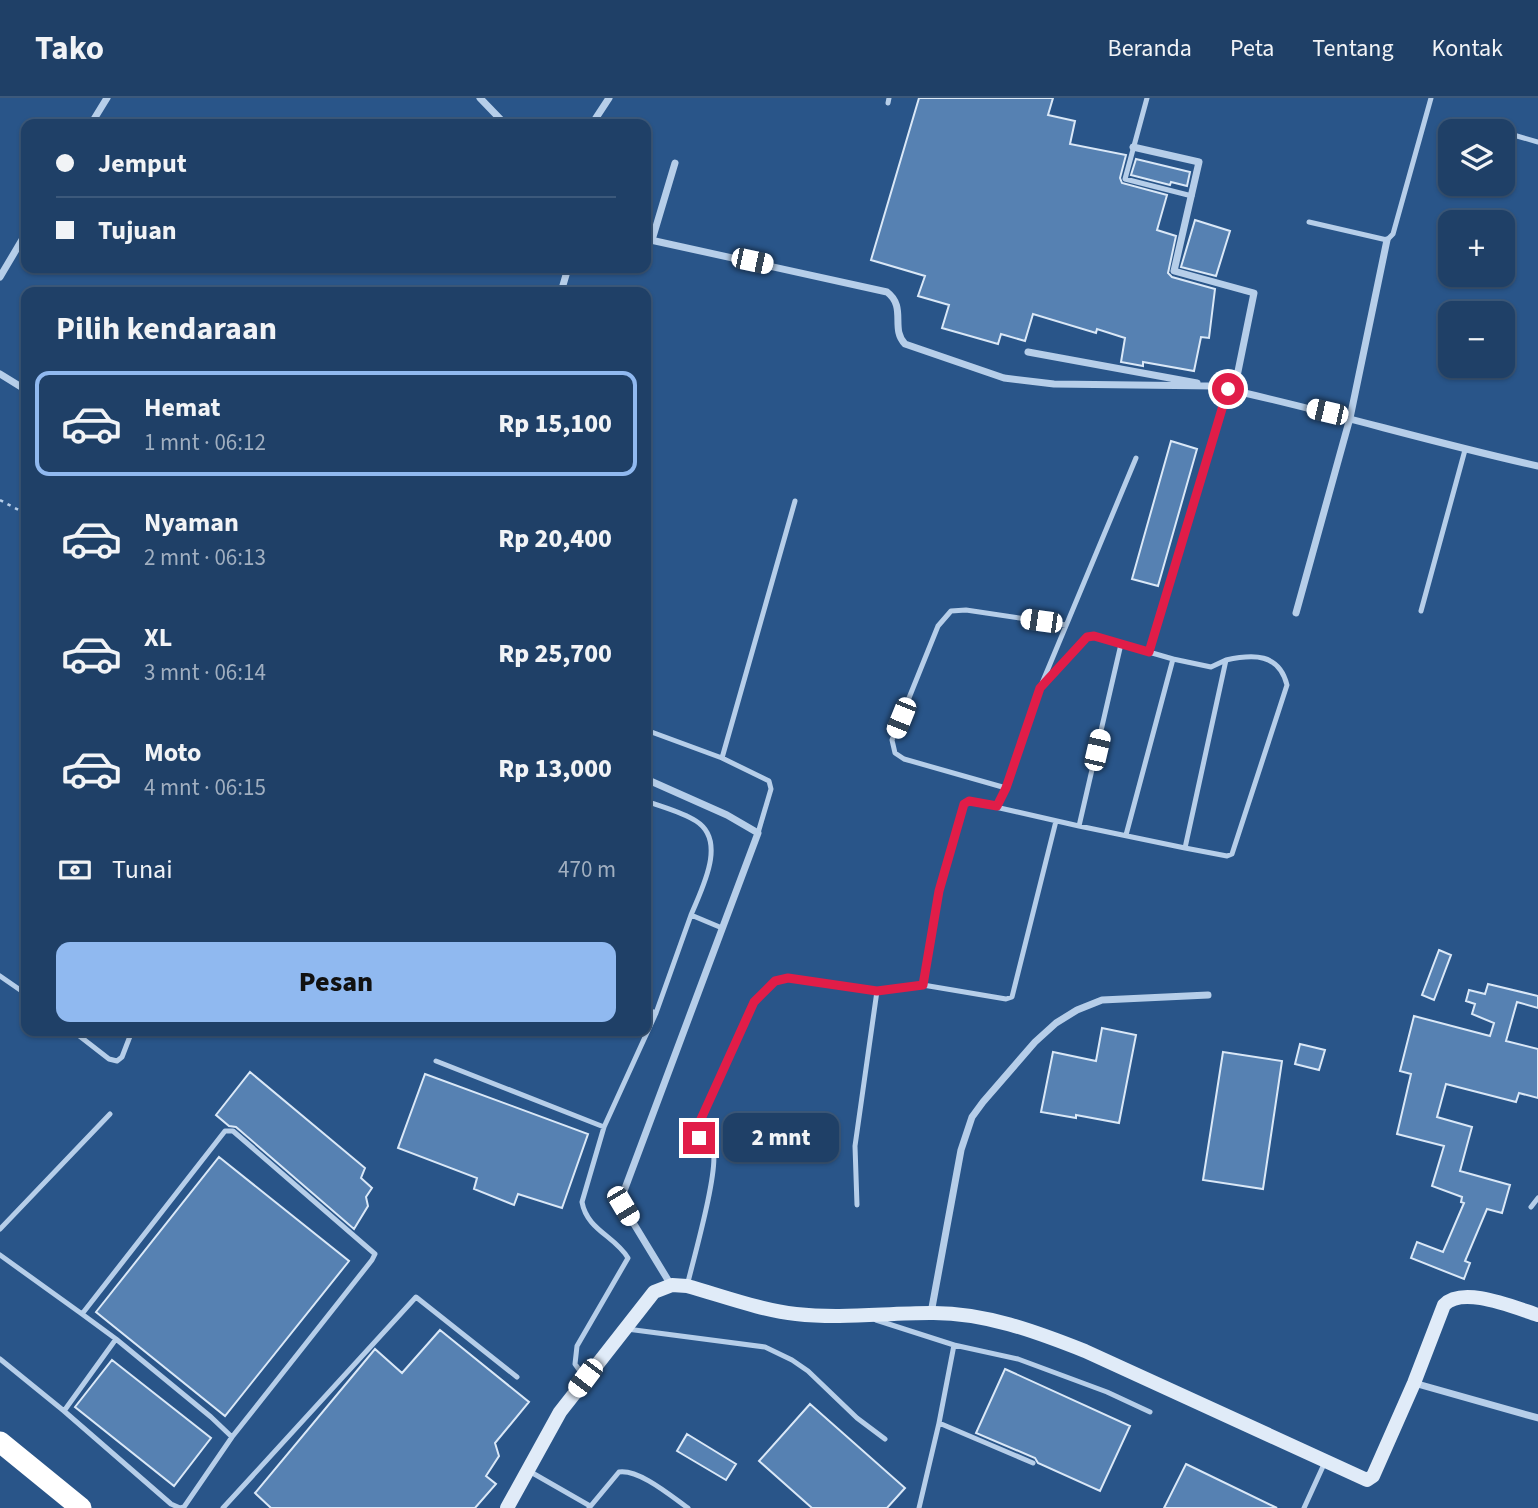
<!DOCTYPE html>
<html lang="id">
<meta charset="utf-8">
<style>
:root{--surface:#1f4067;--page:#27476d;--text:#f1f3f6;--muted:#a1afc0;--line:#3c597b;--accent:#90b9f0}
body{margin:0;font-family:"Source Sans 3",sans-serif;background:var(--page);color:var(--text);height:100vh;display:flex;flex-direction:column;font-size:26px;white-space:nowrap}
*{box-sizing:border-box;margin:0}
p{font-size:23px;color:var(--muted)}
.icon{flex:none;width:38px;height:38px;fill:none;stroke:currentColor;stroke-width:2;stroke-linecap:round;stroke-linejoin:round}
.map{position:relative;flex:1;overflow:hidden}
.panel{position:absolute;left:21px;top:189px;width:630px;height:749px;display:flex;flex-direction:column;background:var(--surface);border-radius:14px;box-shadow:0 2px 5px #0004,0 0 0 2px var(--line)}
.panel>*{flex:none}
.guide{position:absolute;left:21px;top:21px;width:630px;height:154px;border-radius:14px;box-shadow:0 2px 5px #0004,0 0 0 2px var(--line);display:grid;align-content:center;height:154px;padding:0 35px;background:var(--surface)}
.fabs{position:absolute;left:1438px;top:21px;display:grid;gap:14px}
.fabs a{display:grid;place-items:center;width:77px;height:77px;border-radius:14px;background:var(--surface);box-shadow:0 2px 5px #0004,0 0 0 2px var(--line);font-size:35px}
.end{position:absolute;width:32px;height:32px;margin:-16px;border:9px solid #e11d48;background:#fff;box-shadow:0 0 0 4px #fff}
.from{border-radius:50%}
.bubble{position:absolute;height:49px;border-radius:14px;background:var(--surface);box-shadow:0 2px 5px #0004,0 0 0 2px var(--line);font-size:23px;font-weight:800;line-height:49px;text-align:center}
.car{position:absolute;width:21px;height:42px;margin:-21px -10px;border-radius:9px;box-shadow:0 0 5px 2px #0007;background:linear-gradient(#fff 24%,#345 0 40%,#fff 0 76%,#345 0 86%,#fff 0)}
.guide b{display:flex;align-items:center;gap:24px;height:66px;font-size:26px}
.guide b+b{border-top:2px solid var(--line)}
.guide i{width:18px;height:18px;background:var(--text)}
ul{padding:0;list-style:none}
li{display:flex;align-items:center;gap:21px;height:105px;margin:0 14px 10px;padding:0 21px;border:4px solid transparent;border-radius:14px}
li div{flex:1}
li b{display:block;font-size:26px}
li em{font-style:normal;font-weight:800}
li.selected{border-color:var(--accent)}
li>.icon{width:63px;height:63px;stroke-width:1.5}
h2{padding:0 35px;font-size:32px;line-height:84px}
.pay{display:flex;align-items:center;gap:18px;height:77px;padding:0 35px;font-size:26px}
.pay p{margin-inline-start:auto}
.button{display:flex;gap:14px;margin-top:auto;padding:14px 35px}
.button a{flex:1;height:80px;border-radius:14px;background:var(--accent);color:#111;font-size:28px;font-weight:800;line-height:80px;text-align:center}
header{display:flex;align-items:center;gap:42px;box-sizing:border-box;height:98px;padding:0 35px;background:var(--surface);border-bottom:2px solid var(--line)}
header strong{font-size:33px}
nav{display:flex;gap:38px;margin-inline-start:auto;font-size:24px}
.map>svg:first-child{display:block}
.building{fill:#5681b2;stroke:#dae8f7;stroke-width:2}
.lines{fill:none;stroke-linecap:round;stroke-linejoin:round}
.path{stroke:#b6cee9;stroke-width:2.5;stroke-dasharray:3.5 5;stroke-linecap:butt}
.lane{stroke:#b6cee9;stroke-width:5}
.street{stroke:#b6cee9;stroke-width:7}
.secondary{stroke:#e0ebf8;stroke-width:14}
.highway{stroke:#fff;stroke-width:21}
.route{stroke:#e11d48;stroke-width:9}
</style>
<header>
<strong>Tako</strong>
<nav><a>Beranda</a><a>Peta</a><a>Tentang</a><a>Kontak</a></nav>
</header>
<div class="map">
<svg width="1538" height="1410" viewBox="0 0 1538 1410">
<rect width="100%" height="100%" fill="#295589"/>
<path class="building" d="M919 0H1053L1048 17 1075 23 1070 46 1126 57 1120 80 1122 85 1167 97 1157 132 1176 138 1168 175 1172 179 1215 191 1209 240 1201 239 1194 273 1143 264V268L1121 264 1125 240 1097 231 1096 235 1033 216 1025 243 1001 236 998 246 942 230 949 207 918 198 925 178 871 162Z
M1136 61 1190 74 1187 88 1171 84 1170 87 1131 77Z
M1195 122 1230 133 1216 178 1181 169Z
M1171 343 1197 351 1158 488 1132 481Z
M1439 852 1451 857 1434 902 1422 897Z
M1488 886 1538 898V910L1517 904 1506 943 1538 951V1000L1519 995 1516 1004 1446 986 1437 1019 1472 1029 1460 1073 1510 1087 1502 1115 1487 1111 1465 1163 1470 1165 1464 1181 1411 1160 1417 1144 1443 1154 1464 1105 1461 1104 1462 1099 1432 1088 1444 1048 1397 1036 1411 976 1400 973 1414 918 1490 938 1494 925 1472 916 1475 906 1466 903 1469 892 1485 896Z
M1102 930 1136 937 1119 1025 1076 1017V1020L1041 1014 1053 954 1096 963Z
M1300 946 1325 952 1319 972 1295 966Z
M1223 954 1282 963 1263 1091 1203 1082Z
M250 974 365 1070 361 1080 372 1090 366 1099 368 1108 354 1131 236 1029 229 1028 216 1017Z
M425 976 588 1036 562 1110 518 1096 514 1107 474 1091 477 1080 398 1050Z
M219 1059 349 1163 225 1318 96 1214Z
M440 1232 529 1304 495 1345 499 1358 486 1378 496 1386 475 1410H271L255 1395 375 1251 402 1275Z
M112 1262 211 1340 174 1388 75 1309Z
M1005 1271 1130 1328 1100 1393 1038 1365 1035 1360 976 1335Z
M810 1306 905 1390 887 1410H812L759 1363Z
M687 1336 736 1366 726 1382 677 1353Z
M1186 1366 1277 1410H1164Z"/>
<g class="lines">
<path class="path" d="M0 402 26 416"/>
<path class="lane" d="M1147 0 1125 81 1192 98
M888 5 889 0
M1491 31 1500 33
M1503 34 1538 44
M1309 124 1387 142 1393 136 1431 0
M1421 513 1465 352
M1149 554 1228 291
M1044 586 1087 539 1094 538 1121 546
M646 632 722 660 769 683 771 691 758 735
M722 660 795 403
M1006 690 904 661 895 655 892 642 938 528 951 513 966 512 1066 527
M646 703C662 709 682 714 696 723 728 743 701 792 691 817
M997 708 1006 690 1040 590 1136 360
M1079 728 1185 750 1226 562 1211 569 1173 561
M1185 750 1227 758 1232 756 1287 587C1279 555 1253 556 1226 562
M0 878 26 896
M923 887 1006 901 1012 899 1056 723
M646 911 656 915
M73 933 109 961 117 963 122 959 132 933
M436 963 604 1029 656 915 691 817 722 830
M857 1107 855 1048 877 893
M1531 1109 1538 1100
M0 1131 110 1016
M0 1157 82 1216
M687 1188C693 1163 719 1072 713 1052 711 1046 702 1042 697 1038L696 1032 754 904 775 883 788 880 877 893 923 887 939 793 964 706 969 703 1079 728 1121 546 1173 561 1126 737
M876 1222 954 1247 939 1325 919 1410
M627 1231 765 1249 792 1262 808 1273 857 1320 885 1341
M116 1241 211 1319 232 1339
M954 1247 1018 1261 1107 1294 1150 1314
M0 1261 64 1313 171 1406 180 1410 184 1409 232 1339 372 1162 375 1156 233 1033H225L82 1216 116 1241 64 1313
M585 1280 575 1266 577 1248 628 1160C615 1138 587 1132 582 1104L604 1029
M939 1325 1033 1365
M529 1373 590 1408
M223 1410 416 1199 517 1279
M589 1410 619 1374C639 1371 671 1398 688 1410
M1304 1410 1325 1364"/>
<path class="street" d="M480 0 505 26
M91 26 107 0
M592 26 609 0
M1133 49 1199 64 1174 173 1254 195 1234 293
M646 141 887 194C907 209 890 231 905 246L1004 280 1054 286 1215 288
M652 142 675 65
M0 179 26 135
M561 194 568 170
M1028 254 1197 285
M0 276 26 292
M1213 288C1322 311 1429 344 1538 368
M1296 515 1350 320 1387 142
M646 681 727 717 758 735 621 1101 623 1108 671 1187
M931 1215 961 1052 972 1019 983 1004 1035 944 1056 925 1077 912 1102 902 1208 897
M1414 1285 1538 1320"/>
<path class="secondary" d="M507 1410 560 1314 654 1194 672 1187 687 1188C723 1198 760 1212 796 1216 841 1221 885 1215 930 1215 984 1214 1037 1234 1085 1253L1367 1382 1373 1378 1414 1285 1444 1207C1463 1187 1515 1210 1538 1217"/>
<path class="highway" d="M0 1344 81 1410"/>
</g>
<g class="lines">
<path class="route" d="M699 1040 697 1038 696 1032 754 904 775 883 788 880 877 893 923 887 939 793 964 706 969 703 997 708 1006 690 1040 590 1087 539 1094 538 1149 554 1228 291"/>
</g>
</svg>
<div class="fabs">
<a><svg class="icon" aria-label="layers" viewBox="0 0 24 24"><path d="M12 4l9 5-9 5-9-5zM3 14l9 5 9-5"/></svg></a>
<a>+</a>
<a>−</a>
</div>
<i class="end from" style="left:1228px;top:291px"></i>
<i class="end" style="left:699px;top:1040px"></i>
<div class="bubble" style="left:723px;top:1015px;width:116px">2 mnt</div>
<i class="car" style="left:752px;top:163px;rotate:102deg"></i>
<i class="car" style="left:1327px;top:314px;rotate:283deg"></i>
<i class="car" style="left:1041px;top:523px;rotate:278deg"></i>
<i class="car" style="left:901px;top:620px;rotate:202deg"></i>
<i class="car" style="left:1097px;top:652px;rotate:13deg"></i>
<i class="car" style="left:623px;top:1108px;rotate:149deg"></i>
<i class="car" style="left:585px;top:1280px;rotate:217deg"></i>
<div class="guide">
<b><i class="from"></i>Jemput</b>
<b><i></i>Tujuan</b>
</div>
<section class="panel">
<h2>Pilih kendaraan</h2>
<ul>
<li class="selected"><svg class="icon" aria-label="car" viewBox="0 0 24 24"><path d="M5 17H2v-5l4-1 3-4h7l3 4 3 1v5h-3M9 17h6M6 11h13"/><circle cx="7" cy="17" r="2"/><circle cx="17" cy="17" r="2"/></svg><div><b>Hemat</b><p>1 mnt · 06:12</p></div><em>Rp 15,100</em></li>
<li><svg class="icon" aria-label="car" viewBox="0 0 24 24"><path d="M5 17H2v-5l4-1 3-4h7l3 4 3 1v5h-3M9 17h6M6 11h13"/><circle cx="7" cy="17" r="2"/><circle cx="17" cy="17" r="2"/></svg><div><b>Nyaman</b><p>2 mnt · 06:13</p></div><em>Rp 20,400</em></li>
<li><svg class="icon" aria-label="car" viewBox="0 0 24 24"><path d="M5 17H2v-5l4-1 3-4h7l3 4 3 1v5h-3M9 17h6M6 11h13"/><circle cx="7" cy="17" r="2"/><circle cx="17" cy="17" r="2"/></svg><div><b>XL</b><p>3 mnt · 06:14</p></div><em>Rp 25,700</em></li>
<li><svg class="icon" aria-label="car" viewBox="0 0 24 24"><path d="M5 17H2v-5l4-1 3-4h7l3 4 3 1v5h-3M9 17h6M6 11h13"/><circle cx="7" cy="17" r="2"/><circle cx="17" cy="17" r="2"/></svg><div><b>Moto</b><p>4 mnt · 06:15</p></div><em>Rp 13,000</em></li>
</ul>
<div class="pay"><svg class="icon" aria-label="cash" viewBox="0 0 24 24"><path d="M3 7h18v10H3z"/><circle cx="12" cy="12" r="2"/></svg>Tunai<p>470 m</p></div>
<div class="button"><a>Pesan</a></div>
</section>
</div>
